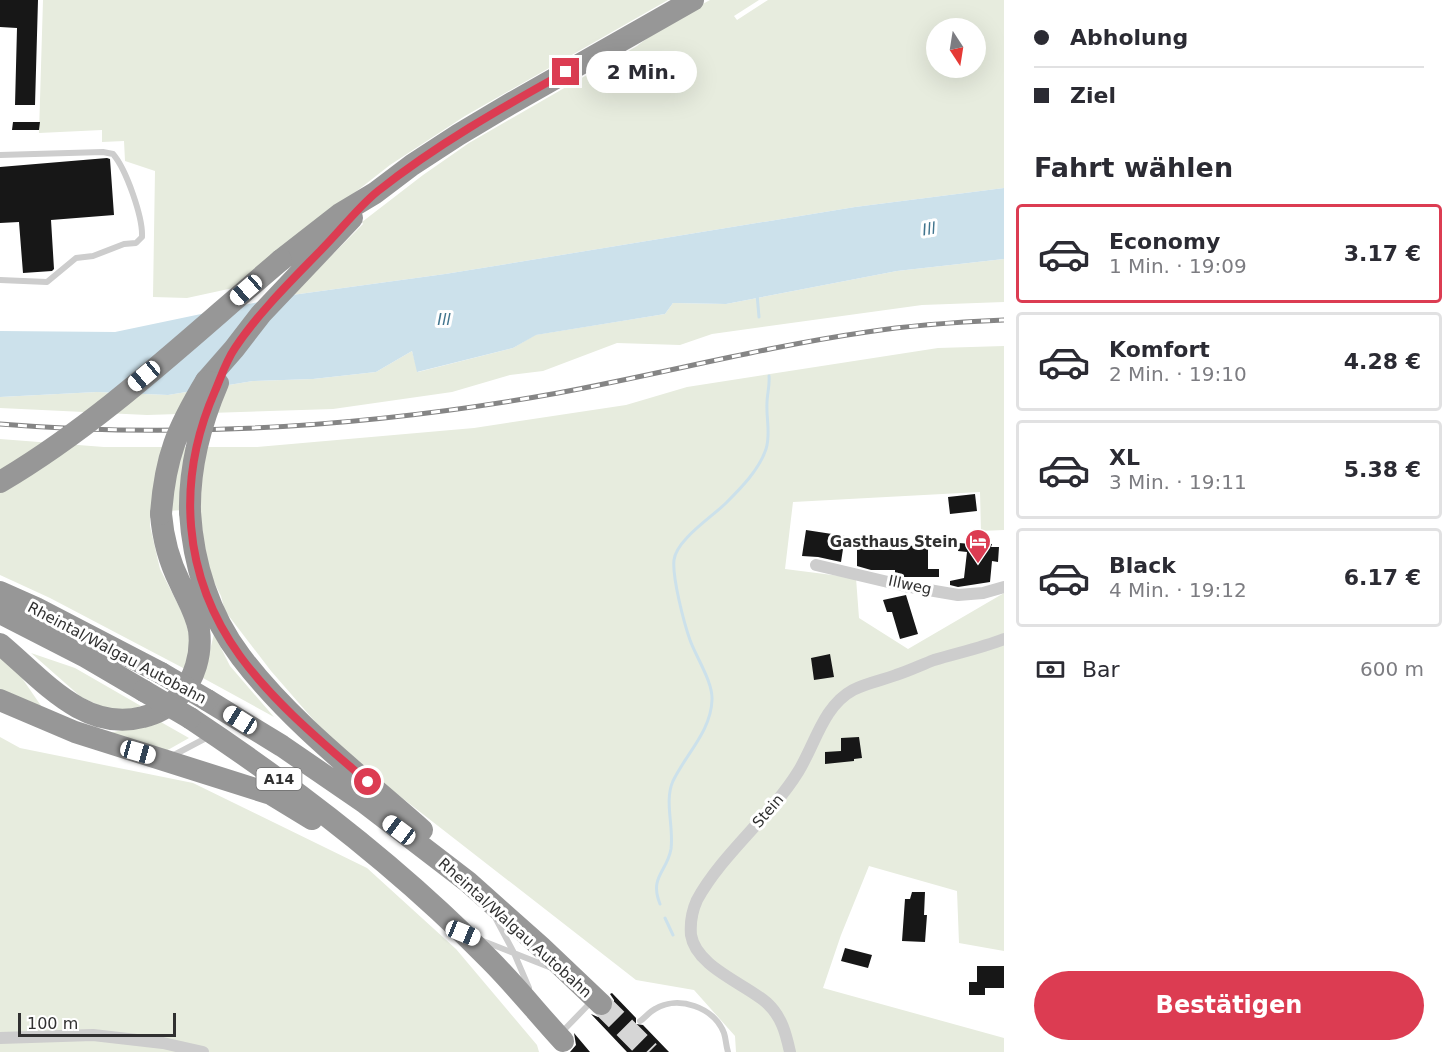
<!DOCTYPE html>
<html lang="de">
<meta charset="utf-8">
<style>
:root{--surface:#fff;--page:#f2f2f3;--text:#2b2b33;--muted:#7c7c81;--line:#e1e1e2;--accent:#dc3c52}
body{margin:0;font-family:"DejaVu Sans",sans-serif;background:var(--page);color:var(--text);height:100vh;display:flex;flex-direction:column;font-size:22px;white-space:nowrap}
*{box-sizing:border-box;margin:0}
p{font-size:20px;color:var(--muted)}
.icon{flex:none;width:33px;height:33px;fill:none;stroke:currentColor;stroke-width:2;stroke-linecap:round;stroke-linejoin:round}
.map{position:relative;flex:1;overflow:hidden}
.drawer{display:flex;flex-direction:column;background:var(--surface);width:450px}
.drawer>*{flex:none}
.top-card{display:grid;align-content:center;height:132px;padding:0 30px;background:var(--surface)}
.needle{width:39px;rotate:168deg}
.tools{position:absolute;left:926px;top:18px;display:grid;gap:12px}
.tools a{display:grid;place-items:center;width:60px;height:60px;border-radius:50%;background:var(--surface);box-shadow:0 6px 24px #0002;font-size:30px}
.scale{position:absolute;left:18px;bottom:15px;width:158px;box-sizing:border-box;padding-left:6px;border:3px solid #303030;border-top:0;font-size:16px;line-height:21px;white-space:nowrap;color:#303030;-webkit-text-stroke:4px #fff;paint-order:stroke}
.end{position:absolute;width:27px;height:27px;margin:-14px;border:8px solid #dc3c52;background:#fff;box-shadow:0 0 0 3px #fff}
.from{border-radius:50%}
.bubble{position:absolute;height:42px;border-radius:21px;background:var(--surface);box-shadow:0 6px 24px #0002;font-size:20px;font-weight:700;line-height:42px;text-align:center}
.car{position:absolute;width:18px;height:36px;margin:-18px -9px;border-radius:8px;box-shadow:0 0 4px 2px #0007;background:linear-gradient(#fff 24%,#345 0 40%,#fff 0 76%,#345 0 86%,#fff 0)}
.top-card b{display:flex;align-items:center;gap:21px;height:57px;font-size:22px}
.top-card b+b{border-top:2px solid var(--line)}
.top-card i{width:15px;height:15px;background:var(--text)}
ul{padding:0;list-style:none}
li{display:flex;align-items:center;gap:18px;height:99px;margin:0 12px 9px;padding:0 18px;border:3px solid var(--line);border-radius:6px}
li div{flex:1}
li b{display:block;font-size:22px}
li em{font-style:normal;font-weight:700}
li.on{border-color:var(--accent)}
li>.icon{width:54px;height:54px;stroke-width:1.5}
h2{padding:0 30px;font-size:27px;line-height:72px}
.pay{display:flex;align-items:center;gap:15px;height:66px;padding:0 30px;font-size:22px}
.pay p{margin-inline-start:auto}
.action{display:flex;gap:12px;margin-top:auto;padding:12px 30px}
.action a{flex:1;height:69px;border-radius:36px;background:var(--accent);color:#fff;font-size:24px;font-weight:700;line-height:69px;text-align:center}
main{display:flex;flex:1;min-height:0}
.map>svg:first-child{display:block}
.green{fill:#e7ecde;fill-rule:evenodd}
.water{fill:#cce1eb}
.lines{fill:none;stroke-linecap:round;stroke-linejoin:round}
.stream{stroke:#cce1eb;stroke-width:3}
.building{fill:#171717}
.motorway-tunnel{stroke:#d6d6d6;stroke-width:22;stroke-dasharray:22 11;stroke-linecap:butt}
.service{stroke:#cdcdcd;stroke-width:6}
.minor{stroke:#cdcdcd;stroke-width:12}
.motorway{stroke:#979797;stroke-width:22}
.rail-casing{stroke:#858585;stroke-width:5}
.rail{stroke:#fff;stroke-width:3;stroke-dasharray:9;stroke-linecap:butt}
.motorway-bridge{stroke:#979797;stroke-width:22}
.route{stroke:#dc3c52;stroke-width:8}
.labels{text-anchor:middle;dominant-baseline:central;stroke-width:6;stroke-linejoin:round;paint-order:stroke}
.shield{fill:#fff;stroke:#6e6e6e;stroke-width:1.5}
.shield-label{font-size:14px;font-weight:bold;fill:#303030}
.poi-label{font-size:15px;font-weight:bold;fill:#303030;stroke:#fff;text-anchor:end}
.street-label{font-size:15px;fill:#303030;stroke:#fff}
.water-label{font-size:16px;font-style:italic;fill:#41758e;stroke:#fff}
</style>
<main>
<div class="map">
<svg width="1004" height="1052" viewBox="0 0 1004 1052">
<rect width="100%" height="100%" fill="#fff"/>
<path class="green" d="M43 0H668L465 116 390 165 233 288 187 298 153 297 155 171 125 161 124 141 102 142V130L39 133Z
M710 0H759L734 16 737 20 768 0H1004V188L855 207 445 274 292 295 363 224 362 222 423 175 469 143 637 46 666 24ZM936 28H975V68H936Z
M1004 259V302L922 305 712 334 680 345 617 343 543 371 510 375 452 392 333 409 147 415 0 408V397L97 392 168 395 253 381 313 379 376 372 412 351 418 372 513 348 535 335 665 314 673 303 726 304 897 271Z
M1004 346V530L981 531 980 492 793 502 785 569 856 578 859 618 908 649 1004 593V951L959 943 957 891 869 866 841 935 823 988 1004 1038V1052H736L735 1036 694 990 636 980 338 748 271 671 225 611 221 596 206 566 200 509 150 512V526L160 569 185 618 192 647 185 669 50 598 0 575V439L104 447H257L474 428 626 405 687 387 938 348Z
M214 634 230 666 274 717 203 678Z
M31 653 75 668 141 706 118 714 81 697Z
M0 655 13 665 46 713 0 691Z
M159 721 189 738 166 751 110 733Z
M0 737 20 748 193 783 367 868 456 949 537 1045 539 1052H0Z"/>
<path class="water" d="M1004 188V259L897 271 726 304 673 303 665 314 536 335 513 348 417 372 412 351 376 372 313 379 253 381 168 395 97 392 0 397V331L115 332 292 295 445 274 855 207Z"/>
<g class="lines">
<path class="stream" d="M757 294 759 317
M660 904C649 877 667 872 671 849 674 827 664 801 673 781 686 754 711 731 712 700 713 682 696 657 690 640 684 623 672 577 674 560 676 540 712 517 726 503 741 488 759 470 766 449 771 434 766 419 767 403 767 394 770 386 769 376
M665 918 673 935"/>
</g>
<path class="building" d="M0 0H38L35 105H15L17 28 0 27Z
M13 122H40L39 130H12Z
M107 158 110 159 114 215 51 220 54 269 52 271 23 273 19 222 0 223V167Z
M975 494 977 511 950 514 948 497Z
M806 530 845 536 841 562 818 557 802 556Z
M972 542 992 544 991 547H999L998 562 992 561 990 582 958 587 950 585V581L964 578 967 552 958 551 959 543 972 544Z
M857 545 928 546V569H939V577H903L895 575V570H871L857 566Z
M906 595 918 634 900 639 892 612H887L883 600Z
M830 654 834 677 814 680 811 658Z
M859 737 862 758 854 759V761L825 764V752L841 751V738Z
M912 892H925L924 915H927L925 942 902 941 905 899H910Z
M845 948 872 955 868 968 841 961Z
M977 966H1004V988H985V995H969V982H977Z
M612 993 636 1018V1024L643 1025 669 1052H627L591 1014 598 1017H605L610 1014 614 1007V1000L610 994Z
M574 1033 590 1052H570L576 1045Z"/>
<g class="lines">
<path class="motorway-tunnel" d="M601 1004 649 1052"/>
<path class="service" d="M0 155 103 152 113 154C126 169 143 217 142 237L136 243 124 244 93 256 76 258 47 282 0 280
M172 756 208 737
M496 919 514 953 529 988
M483 941 549 967
M640 1021C645 1018 649 1012 655 1009 678 995 714 1007 724 1033 726 1039 726 1046 728 1052
M561 1033 591 1002"/>
<path class="minor" d="M816 565 905 586 958 595 983 593 1004 587
M0 1038 93 1035 163 1043 203 1052
M790 1052C786 1034 782 1017 767 1003 746 984 696 967 691 935 690 923 692 911 697 900 722 854 770 817 798 772 815 745 823 706 853 690 866 683 883 680 896 675 909 671 921 665 934 660 957 653 981 648 1004 639"/>
<path class="motorway" d="M281 260 340 214 375 193 412 165 458 135 510 104 693 0
M206 381 234 349 261 314 352 218
M190 512C193 563 209 615 241 657 291 723 360 775 422 830
M0 592 36 608 161 673
M0 613 86 657 144 691
M0 644C41 678 84 733 143 717 156 714 169 707 178 697 195 680 202 653 199 630 196 613 187 599 180 583 169 561 163 539 161 514
M0 700 75 732 271 794 312 819
M207 700 282 746 365 803 468 882 541 947 601 1004
M190 718C297 789 400 868 490 960 516 986 538 1014 563 1041"/>
<defs>
<path id="rail" d="M0 424C185 439 375 426 558 393 661 374 763 347 867 332 912 325 958 322 1004 320"/>
</defs>
<use href="#rail" class="rail-casing"/>
<use href="#rail" class="rail"/>
<path class="motorway-bridge" d="M0 482C102 422 190 337 281 260
M190 512C189 466 200 425 218 383
M161 514C165 457 177 429 206 381
M161 673 207 700
M144 691 190 718"/>
</g>
<g class="lines">
<path class="route" d="M368 782C323 743 275 704 240 656 182 576 176 480 215 391 221 377 226 361 235 348 259 312 292 280 322 249 341 230 358 207 378 191 436 145 501 108 566 72"/>
</g>
<defs>
<symbol id="hotel-pin" viewBox="-11 -11 22 30"><path d="M0 17L-7.5 6A9.5 9.5 0 1 1 7.5 6Z" fill="#dc3c52" stroke="#fff"/><path d="M-6-4.5h1.5V1H6V5H4.5V3h-9V5H-6ZM-4 0a1.8 1.8 0 1 1 3.6 0ZM.5 0V-2.5h3Q6-2.5 6 0Z" fill="#fff"/></symbol>
</defs>
<g fill-rule="evenodd">
<use href="#hotel-pin" x="963" y="527" width="30" height="40"/>
</g>
<g class="labels">
<rect class="shield" x="256.5" y="768" width="45" height="22" rx="4.5"/>
<g class="shield-label">
<text x="279" y="779">A14</text>
</g>
<g class="poi-label">
<text x="958" y="542">Gasthaus Stein</text>
</g>
<g class="street-label">
<text transform="translate(910 585) rotate(12)">Illweg</text>
<text transform="translate(117 653) rotate(28)">Rheintal/Walgau Autobahn</text>
<text transform="translate(768 811) rotate(-49)">Stein</text>
<text transform="translate(515 928) rotate(42)">Rheintal/Walgau Autobahn</text>
</g>
<g class="water-label">
<text transform="translate(929 229) rotate(-8)">Ill</text>
<text x="444" y="319">Ill</text>
</g>
</g>
</svg>
<div class="tools">
<a><svg class="needle" viewBox="-14 -14 28 28"><path d="M0-13l5 13h-10z" fill="#e53935"/><path d="M0 13l5-13h-10z" fill="#7c7c81"/></svg></a>
</div>
<div class="scale">100 m</div>
<i class="end from" style="left:368px;top:782px"></i>
<i class="end" style="left:566px;top:72px"></i>
<div class="bubble" style="left:586px;top:51px;width:111px">2 Min.</div>
<i class="car" style="left:246px;top:290px;rotate:229deg"></i>
<i class="car" style="left:144px;top:376px;rotate:230deg"></i>
<i class="car" style="left:240px;top:720px;rotate:302deg"></i>
<i class="car" style="left:138px;top:752px;rotate:106deg"></i>
<i class="car" style="left:399px;top:830px;rotate:307deg"></i>
<i class="car" style="left:463px;top:933px;rotate:112deg"></i>
</div>
<section class="drawer">
<div class="top-card">
<b><i class="from"></i>Abholung</b>
<b><i></i>Ziel</b>
</div>
<h2>Fahrt wählen</h2>
<ul>
<li class="on"><svg class="icon" aria-label="car" viewBox="0 0 24 24"><path d="M5 17H2v-5l4-1 3-4h7l3 4 3 1v5h-3M9 17h6M6 11h13"/><circle cx="7" cy="17" r="2"/><circle cx="17" cy="17" r="2"/></svg><div><b>Economy</b><p>1 Min. · 19:09</p></div><em>3.17 €</em></li>
<li><svg class="icon" aria-label="car" viewBox="0 0 24 24"><path d="M5 17H2v-5l4-1 3-4h7l3 4 3 1v5h-3M9 17h6M6 11h13"/><circle cx="7" cy="17" r="2"/><circle cx="17" cy="17" r="2"/></svg><div><b>Komfort</b><p>2 Min. · 19:10</p></div><em>4.28 €</em></li>
<li><svg class="icon" aria-label="car" viewBox="0 0 24 24"><path d="M5 17H2v-5l4-1 3-4h7l3 4 3 1v5h-3M9 17h6M6 11h13"/><circle cx="7" cy="17" r="2"/><circle cx="17" cy="17" r="2"/></svg><div><b>XL</b><p>3 Min. · 19:11</p></div><em>5.38 €</em></li>
<li><svg class="icon" aria-label="car" viewBox="0 0 24 24"><path d="M5 17H2v-5l4-1 3-4h7l3 4 3 1v5h-3M9 17h6M6 11h13"/><circle cx="7" cy="17" r="2"/><circle cx="17" cy="17" r="2"/></svg><div><b>Black</b><p>4 Min. · 19:12</p></div><em>6.17 €</em></li>
</ul>
<div class="pay"><svg class="icon" aria-label="cash" viewBox="0 0 24 24"><path d="M3 7h18v10H3z"/><circle cx="12" cy="12" r="2"/></svg>Bar<p>600 m</p></div>
<div class="action"><a>Bestätigen</a></div>
</section>
</main>
